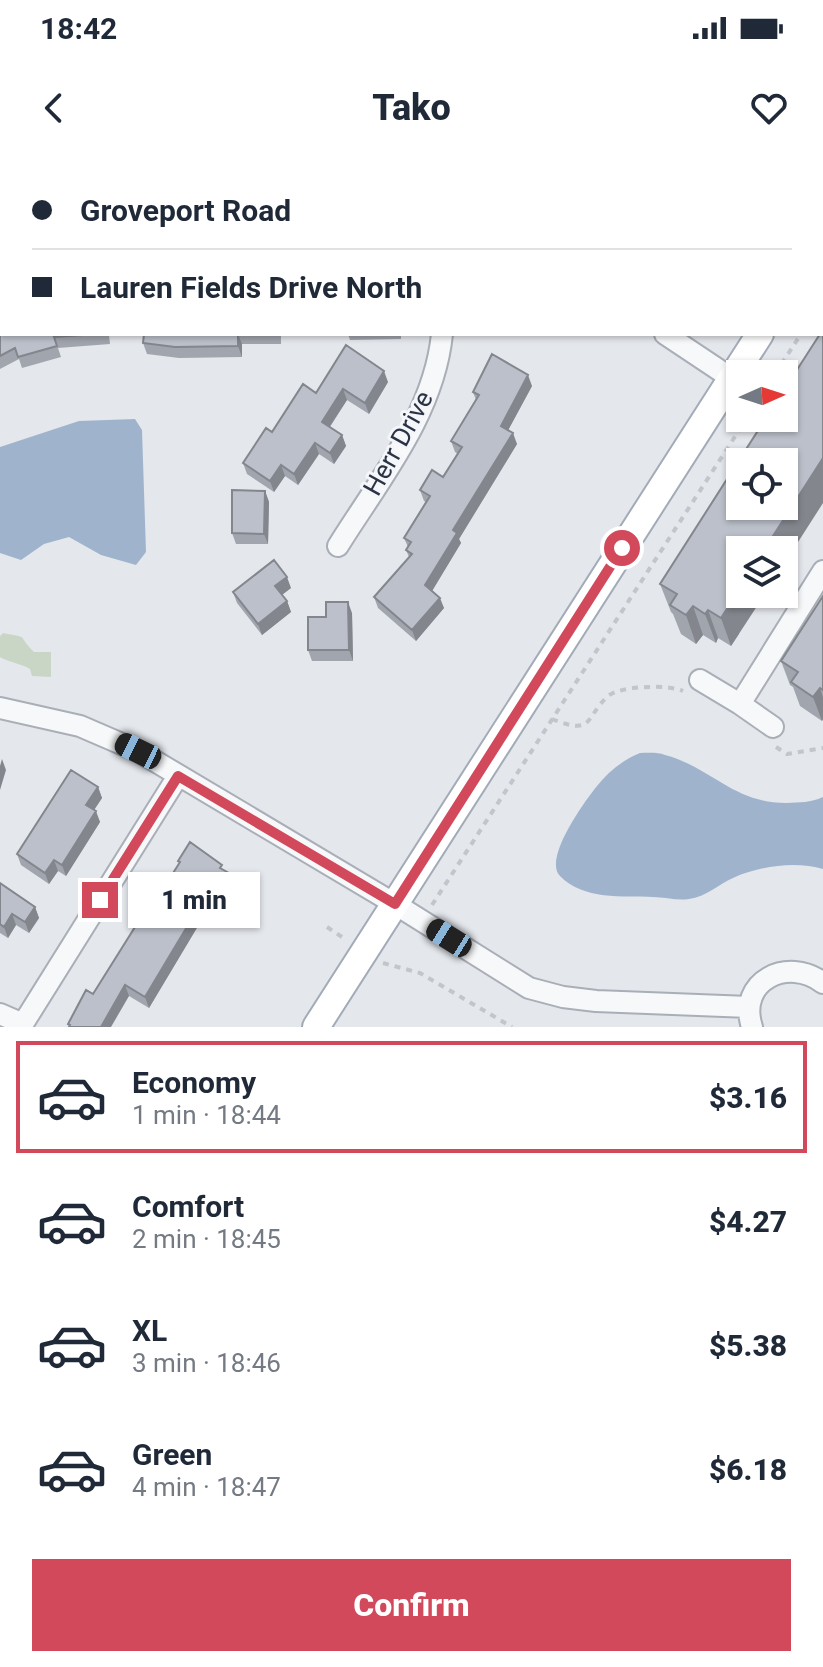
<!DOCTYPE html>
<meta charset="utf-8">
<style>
:root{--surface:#fff;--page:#f6f6f7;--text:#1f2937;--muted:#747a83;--line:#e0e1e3;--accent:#d1495b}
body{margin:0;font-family:Roboto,sans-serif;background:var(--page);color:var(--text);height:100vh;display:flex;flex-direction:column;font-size:30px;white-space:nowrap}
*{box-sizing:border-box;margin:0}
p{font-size:26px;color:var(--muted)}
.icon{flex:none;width:44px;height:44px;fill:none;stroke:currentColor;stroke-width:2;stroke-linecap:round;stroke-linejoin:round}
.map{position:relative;height:867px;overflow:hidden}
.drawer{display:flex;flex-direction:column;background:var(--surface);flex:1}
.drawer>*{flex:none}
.guide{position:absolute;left:0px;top:0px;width:824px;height:176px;box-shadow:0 2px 6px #0004;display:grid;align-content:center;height:176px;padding:0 32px;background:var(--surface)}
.needle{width:52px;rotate:87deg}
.fabs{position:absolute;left:726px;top:200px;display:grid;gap:16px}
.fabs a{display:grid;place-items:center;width:72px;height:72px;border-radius:0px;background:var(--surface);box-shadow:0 2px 6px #0004;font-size:40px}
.end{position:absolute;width:36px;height:36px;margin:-18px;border:10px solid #d1495b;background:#fff;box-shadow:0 0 0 4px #fff}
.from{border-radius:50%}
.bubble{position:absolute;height:56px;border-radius:0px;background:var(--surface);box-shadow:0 2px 6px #0004;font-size:26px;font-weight:800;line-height:56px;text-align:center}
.car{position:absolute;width:24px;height:48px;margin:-24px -12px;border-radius:10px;box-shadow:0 0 6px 2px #0007;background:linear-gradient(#222 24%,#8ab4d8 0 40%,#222 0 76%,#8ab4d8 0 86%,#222 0)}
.guide b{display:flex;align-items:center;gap:28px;height:76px;font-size:30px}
.guide b+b{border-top:2px solid var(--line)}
.guide i{width:20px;height:20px;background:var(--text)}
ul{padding:14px 0 0;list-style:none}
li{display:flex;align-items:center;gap:24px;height:112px;margin:0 16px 12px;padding:0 16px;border:4px solid transparent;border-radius:0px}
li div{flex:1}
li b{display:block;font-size:30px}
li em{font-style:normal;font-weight:800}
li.active{border-color:var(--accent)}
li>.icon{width:72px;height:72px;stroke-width:1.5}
.primary-button{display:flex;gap:16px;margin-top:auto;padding:16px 32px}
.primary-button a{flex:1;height:92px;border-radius:0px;background:var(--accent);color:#fff;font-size:32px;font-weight:800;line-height:92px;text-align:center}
.status{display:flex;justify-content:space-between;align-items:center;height:56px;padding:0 40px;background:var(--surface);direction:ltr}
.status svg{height:22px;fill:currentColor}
header{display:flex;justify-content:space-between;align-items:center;height:104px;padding:0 32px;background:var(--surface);font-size:36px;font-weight:800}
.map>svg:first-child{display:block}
.green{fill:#c9d6c5}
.water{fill:#9fb4cc}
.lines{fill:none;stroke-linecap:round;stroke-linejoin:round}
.minor-casing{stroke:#a9aeb7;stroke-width:24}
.major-casing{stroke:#a3abb8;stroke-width:30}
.path{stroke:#c2c5cb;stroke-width:4;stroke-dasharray:6 6;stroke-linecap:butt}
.minor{stroke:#f7f8fa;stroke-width:20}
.major{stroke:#fff;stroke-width:26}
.wall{fill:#a1a5ae}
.shaded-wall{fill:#83868d}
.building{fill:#bbc0ca;stroke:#83868d;stroke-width:2;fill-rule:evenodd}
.route{stroke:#d1495b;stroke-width:10}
.labels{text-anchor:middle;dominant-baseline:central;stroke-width:6;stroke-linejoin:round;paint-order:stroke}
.street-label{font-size:26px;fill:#2b3445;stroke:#f4f6f9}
</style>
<div class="status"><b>18:42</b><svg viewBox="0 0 49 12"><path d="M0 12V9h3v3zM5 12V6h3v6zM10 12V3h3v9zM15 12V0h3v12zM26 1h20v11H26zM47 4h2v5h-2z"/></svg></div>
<header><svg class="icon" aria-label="back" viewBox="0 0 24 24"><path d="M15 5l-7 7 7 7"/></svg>Tako<svg class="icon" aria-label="heart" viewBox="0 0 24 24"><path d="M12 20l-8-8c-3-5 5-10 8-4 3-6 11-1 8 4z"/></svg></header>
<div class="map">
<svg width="823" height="867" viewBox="0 0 823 867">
<rect width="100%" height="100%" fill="#e4e7ec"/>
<path class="green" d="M3 473C32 479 15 473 34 492H51V517L32 516 30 509C20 503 10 503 0 497V476Z"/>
<path class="water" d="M135 259 142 270 146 392 136 405 101 395 69 377 44 384 21 400 0 393V287L79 261Z
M640 593C648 593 658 592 665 595 711 607 733 643 786 643 800 642 810 643 823 637V709C796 701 759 706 733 718 719 724 706 737 689 739 678 741 665 737 653 737 623 736 583 740 560 716 543 699 584 642 597 626 608 612 624 599 640 593Z"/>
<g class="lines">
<defs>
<path id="minor" d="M0 103 2 102
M665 174 731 218
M338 386C379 320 434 254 442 174
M700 520 740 544
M0 548 80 566 138 591 395 744 529 828 563 837 596 841 749 847
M773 567 740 544 823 411
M0 854 23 864
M21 867 178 616
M752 867C737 821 788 796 823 823"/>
<path id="major" d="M822 74 823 72
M316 867 760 174"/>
</defs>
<use href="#minor" class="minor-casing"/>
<use href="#major" class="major-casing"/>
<path class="path" d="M822 141 823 140
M775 214 801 174
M552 559C595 576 584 558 608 536 620 526 668 524 683 531
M776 587 787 594 823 588
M432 745 747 258
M327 767 345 779
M383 803 420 813 512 867"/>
<use href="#minor" class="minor"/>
<use href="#major" class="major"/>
</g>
<path class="wall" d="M0 0 2 2V52L0 53Z
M0 167 2 174H115L109 175 110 184 58 188 61 197 22 208 19 199 0 209Z
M144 174H281V184H242V197L179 198 147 194 143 183Z
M348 174H401V179L350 180Z
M388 222 369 254 347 240 330 267 342 275 346 286 334 304 319 294 298 325 285 316 274 332 247 314 243 303 272 272 316 233Z
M532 226 508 270 517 284 459 379 461 383 432 431 444 448 416 481 378 448 374 437 409 397 406 390 408 387 404 378 426 342 424 341 420 330 443 317 458 294 455 292 451 281 476 240 473 232Z
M766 258 739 474 731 486 718 478 716 483 703 475 696 484 681 474 673 454 671 452 660 424Z
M265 331 269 342 268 384H236L232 373Z
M291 428 282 435 287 441 291 452 262 475 237 443 233 432Z
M823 436V559L822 561 800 546 793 527 790 525 781 501Z
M352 453 353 501H312L308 490 326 457Z
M98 627 102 638 94 650 100 662 66 716 58 711 49 724 21 705 17 694Z
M178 701 224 710 229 713 233 724 224 739 215 733 196 760 198 766 149 848 129 836 69 867 68 864 93 834 160 734 179 704Z
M0 723 35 747 39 758 29 773 16 765 8 778 0 773Z"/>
<path class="shaded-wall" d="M238 174 242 184V197L238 186Z
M384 211 388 222 369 254 365 243Z
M528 215 532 226 505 276 501 266Z
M343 229 347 240 326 272 322 262Z
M513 273 517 284 459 379 461 383 429 436 425 425 453 370Z
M342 275 346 286 334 304 330 293Z
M315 283 319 294 298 325 294 314Z
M823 298V343L784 404V390H764Z
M281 305 285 316 274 332 270 321Z
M265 331 269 342 268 384 264 374Z
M287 417 291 428 279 437 275 426Z
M740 428V434H765L731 486 721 458Z
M440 438 444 448 416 481 412 470Z
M287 441 291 452 262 475 258 464Z
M348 442 352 453 353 501 349 490Z
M693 446 703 475 696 484 686 455Z
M708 450 718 478 716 483 705 454Z
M820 528 823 537V559L822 561 813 537Z
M2 599 6 610 0 630V606Z
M98 627 102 638 90 656 86 645Z
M96 651 100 662 66 716 62 705Z
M54 700 58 711 49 724 45 713Z
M229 713 233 724 224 739 220 728Z
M211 722 215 733 196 760 198 766 149 848 145 837 190 753Z
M35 747 39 758 29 773 25 762Z
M12 754 16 765 8 778 4 767Z
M125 825 129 836 111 867H101Z"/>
<path class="building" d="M0 0H539L548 2H2V40L0 41Z
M0 167H2V174H98L54 177 57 186 18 197 15 188 0 196Z
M823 169V298L764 390H740V428L721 458 708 450 705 454 693 446 686 455 670 445 677 434 660 424 766 258H784V230L820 174H822ZM740 302H784V346H740Z
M144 174H238V186L175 187 143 183Z
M346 185 384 211 365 243 343 229 322 262 342 275 330 293 315 283 294 314 281 305 270 321 243 303 266 268 272 272 303 224 316 233Z
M492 194 528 215 501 266 513 273 453 370 457 373 425 425 440 438 412 470 374 437 412 394 406 390 411 382 404 378 430 336 420 330 432 310 443 317 462 287 451 281 479 235 473 232Z
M232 330 265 331 264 374 232 373Z
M274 400 287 417 275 426 287 441 258 464 233 432Z
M823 436V530L820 528 813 537 791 522 798 512 781 501Z
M326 442H348L349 490H308V457H326Z
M71 610 98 627 86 645 96 651 62 705 54 700 45 713 17 694Z
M190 682 222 705 220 708 229 713 220 728 211 722 190 753 194 755 145 837 125 825 101 867H69L70 865 68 864 86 830 93 834 157 732 160 734 180 702 178 701Z
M0 723 35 747 25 762 12 754 4 767 0 764Z"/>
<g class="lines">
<path class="route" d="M100 740 178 616 395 744 622 388"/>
</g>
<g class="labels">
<g class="street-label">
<text transform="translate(398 283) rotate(-61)">Herr Drive</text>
</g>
</g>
</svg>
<div class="fabs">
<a><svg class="needle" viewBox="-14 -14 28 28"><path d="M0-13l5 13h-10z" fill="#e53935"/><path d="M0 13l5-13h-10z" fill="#747a83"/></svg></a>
<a><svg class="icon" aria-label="locate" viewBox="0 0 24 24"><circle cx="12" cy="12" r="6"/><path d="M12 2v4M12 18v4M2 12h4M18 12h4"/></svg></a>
<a><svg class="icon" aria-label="layers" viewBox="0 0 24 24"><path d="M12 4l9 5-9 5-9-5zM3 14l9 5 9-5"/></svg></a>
</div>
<i class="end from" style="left:622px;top:388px"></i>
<i class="end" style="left:100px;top:740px"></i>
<div class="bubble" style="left:128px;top:712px;width:132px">1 min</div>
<i class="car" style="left:138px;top:591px;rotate:296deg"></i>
<i class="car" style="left:449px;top:778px;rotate:302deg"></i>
<div class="guide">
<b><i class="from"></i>Groveport Road</b>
<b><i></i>Lauren Fields Drive North</b>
</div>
</div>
<section class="drawer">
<ul>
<li class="active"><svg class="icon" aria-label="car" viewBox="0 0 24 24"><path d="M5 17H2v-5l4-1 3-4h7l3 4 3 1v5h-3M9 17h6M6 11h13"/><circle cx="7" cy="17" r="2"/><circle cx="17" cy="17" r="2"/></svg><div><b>Economy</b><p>1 min · 18:44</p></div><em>$3.16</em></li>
<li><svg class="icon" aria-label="car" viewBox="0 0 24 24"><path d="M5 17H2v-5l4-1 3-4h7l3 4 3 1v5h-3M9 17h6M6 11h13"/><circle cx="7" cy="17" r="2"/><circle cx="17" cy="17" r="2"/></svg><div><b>Comfort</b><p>2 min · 18:45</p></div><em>$4.27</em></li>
<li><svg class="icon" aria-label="car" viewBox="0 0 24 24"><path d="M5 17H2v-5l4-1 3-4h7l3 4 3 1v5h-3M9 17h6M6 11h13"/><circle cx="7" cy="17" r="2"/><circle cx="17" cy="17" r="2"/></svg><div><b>XL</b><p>3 min · 18:46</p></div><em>$5.38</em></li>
<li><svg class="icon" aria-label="car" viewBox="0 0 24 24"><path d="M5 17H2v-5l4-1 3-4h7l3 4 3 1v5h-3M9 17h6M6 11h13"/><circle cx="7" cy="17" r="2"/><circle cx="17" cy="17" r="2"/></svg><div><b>Green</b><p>4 min · 18:47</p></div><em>$6.18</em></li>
</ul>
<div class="primary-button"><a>Confirm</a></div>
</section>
